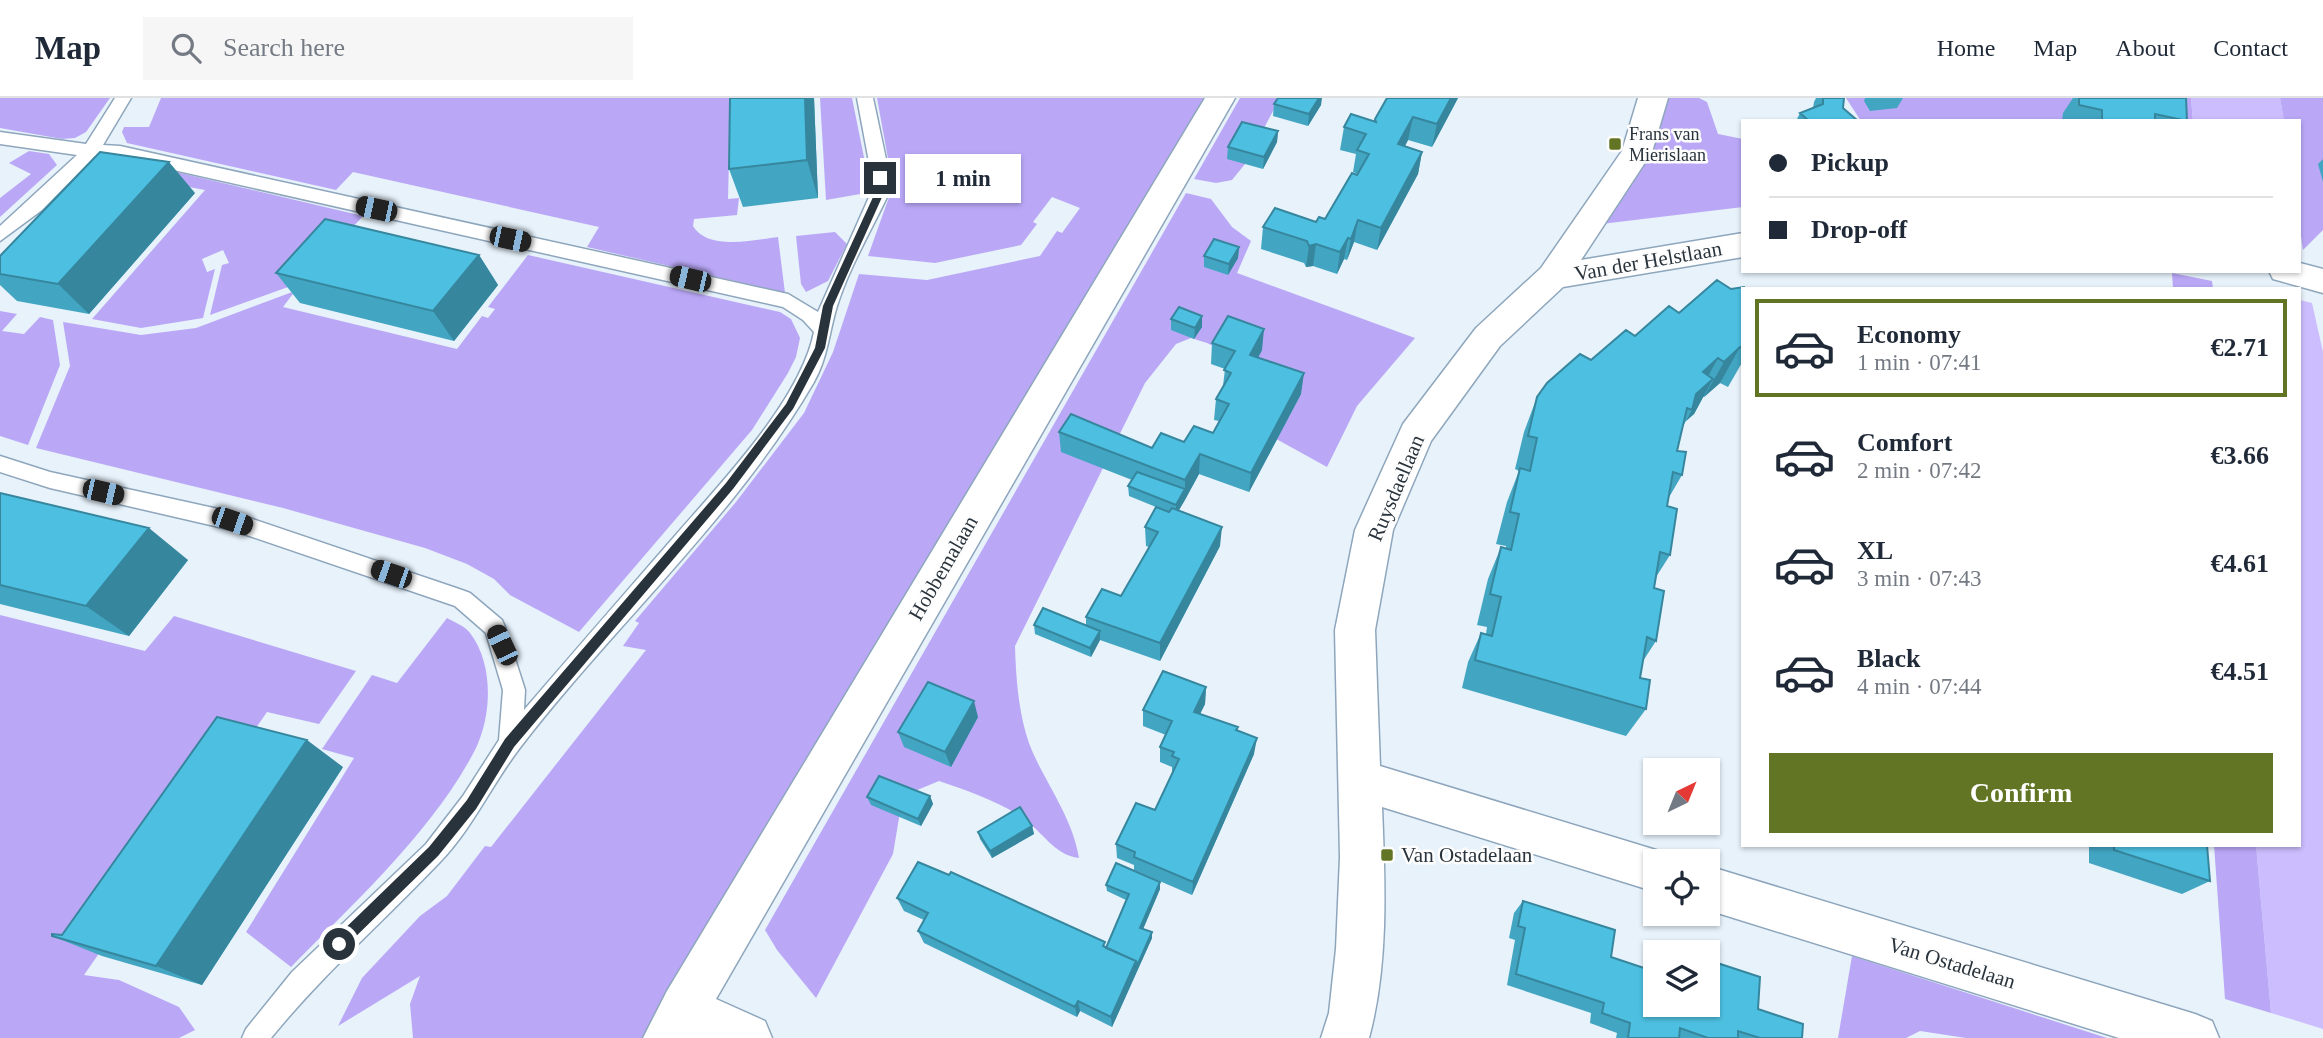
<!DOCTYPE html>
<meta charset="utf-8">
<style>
:root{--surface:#fff;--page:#f6f6f7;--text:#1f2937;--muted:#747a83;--line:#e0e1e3;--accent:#627525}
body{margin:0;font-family:Georgia,serif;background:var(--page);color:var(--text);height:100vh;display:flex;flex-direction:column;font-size:26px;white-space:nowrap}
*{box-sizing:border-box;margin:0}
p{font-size:23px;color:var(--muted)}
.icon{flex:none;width:38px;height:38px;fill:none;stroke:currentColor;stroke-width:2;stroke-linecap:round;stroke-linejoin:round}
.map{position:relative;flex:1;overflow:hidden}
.details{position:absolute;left:1741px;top:189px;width:560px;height:560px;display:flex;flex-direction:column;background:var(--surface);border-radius:0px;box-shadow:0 2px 5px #0004}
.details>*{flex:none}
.hud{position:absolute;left:1741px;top:21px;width:560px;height:154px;border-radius:0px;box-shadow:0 2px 5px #0004;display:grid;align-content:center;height:154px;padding:0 28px;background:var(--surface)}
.needle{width:46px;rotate:43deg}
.buttons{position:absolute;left:1643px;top:660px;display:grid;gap:14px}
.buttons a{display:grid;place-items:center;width:77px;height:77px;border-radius:0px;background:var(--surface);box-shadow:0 2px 5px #0004;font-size:35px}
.end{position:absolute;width:32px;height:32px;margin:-16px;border:9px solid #29333c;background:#fff;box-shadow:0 0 0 4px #fff}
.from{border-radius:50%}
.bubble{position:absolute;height:49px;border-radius:0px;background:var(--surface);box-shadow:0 2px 5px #0004;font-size:23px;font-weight:800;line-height:49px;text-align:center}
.car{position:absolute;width:21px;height:42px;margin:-21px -10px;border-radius:9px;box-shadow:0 0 5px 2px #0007;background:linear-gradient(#222 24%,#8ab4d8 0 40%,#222 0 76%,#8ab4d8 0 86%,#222 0)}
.hud b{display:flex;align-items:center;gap:24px;height:66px;font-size:26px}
.hud b+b{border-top:2px solid var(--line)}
.hud i{width:18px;height:18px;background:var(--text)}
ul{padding:12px 0 0;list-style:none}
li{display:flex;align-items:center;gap:21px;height:98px;margin:0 14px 10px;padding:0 14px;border:4px solid transparent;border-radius:0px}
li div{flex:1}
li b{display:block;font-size:26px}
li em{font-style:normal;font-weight:800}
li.active{border-color:var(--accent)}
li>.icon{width:63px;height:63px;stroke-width:1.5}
.cta{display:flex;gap:14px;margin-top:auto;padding:14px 28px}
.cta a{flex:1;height:80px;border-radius:0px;background:var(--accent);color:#fff;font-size:28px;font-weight:800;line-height:80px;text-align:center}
header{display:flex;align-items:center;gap:42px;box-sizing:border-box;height:98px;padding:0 35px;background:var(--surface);border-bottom:2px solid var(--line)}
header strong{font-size:33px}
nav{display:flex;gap:38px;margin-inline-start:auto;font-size:24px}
.search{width:490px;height:63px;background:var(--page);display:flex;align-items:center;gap:18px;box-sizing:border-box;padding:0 24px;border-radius:0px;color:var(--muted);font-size:26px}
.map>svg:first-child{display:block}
.green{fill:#ccbefe}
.forest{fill:#baa8f7}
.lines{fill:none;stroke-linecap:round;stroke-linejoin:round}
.lane-casing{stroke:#8ea6bc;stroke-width:3}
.street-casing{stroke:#8ea6bc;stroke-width:3}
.lane{fill:#fff;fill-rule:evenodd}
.street{fill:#fff;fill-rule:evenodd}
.wall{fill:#42a5c2}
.shaded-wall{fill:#36869e}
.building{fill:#4dc0e1;stroke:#36869e;stroke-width:2}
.route{fill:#29333c}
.poi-dot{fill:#627525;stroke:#fdfdfd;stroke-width:2.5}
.labels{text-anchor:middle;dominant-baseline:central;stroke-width:5;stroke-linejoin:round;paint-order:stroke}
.far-poi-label{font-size:18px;fill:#29333c;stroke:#fdfdfd;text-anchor:start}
.street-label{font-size:21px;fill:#29333c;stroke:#fdfdfd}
.poi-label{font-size:21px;fill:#29333c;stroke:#fdfdfd;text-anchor:start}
</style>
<header>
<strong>Map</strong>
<div class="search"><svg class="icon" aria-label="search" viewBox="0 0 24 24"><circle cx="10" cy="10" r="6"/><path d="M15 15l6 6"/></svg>Search here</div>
<nav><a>Home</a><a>Map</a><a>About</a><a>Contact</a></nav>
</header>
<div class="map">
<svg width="2323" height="940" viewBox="0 0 2323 940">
<rect width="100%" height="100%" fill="#e7f2fb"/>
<path class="green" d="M2191 0H2280L2284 23H2193Z
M2300 202 2312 205 2323 254V931L2271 915 2256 747H2300Z"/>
<path class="forest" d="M0 0H110L86 34 75 40 62 41 0 30Z
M161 0H743L740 57 729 60 728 101 739 100 737 117 694 121 693 128C708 153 754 142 778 139L785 195 587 149 599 129 353 74 336 92 127 45 122 34 124 29H149Z
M820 0H852L869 84 866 95 826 102Z
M877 0H1208L642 940H413L410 906 420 878 338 928 362 880 420 818 447 798 485 748 491 749 646 552 623 548 639 525 635 523 736 404 804 315 833 254 859 176 927 182 1040 158 1057 133 1062 135 1080 110 1052 99 1033 124 1037 126 1021 147 935 165 868 158 893 88Z
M1240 0H1280L1245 66 1232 82 1216 85 1194 81Z
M1665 0H1699L1707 4 1718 36 1743 41V109L1593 127Z
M1846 0H2191L2193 23H1861Z
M2280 0H2323V132L2303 152 2300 131V23H2284Z
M29 53 49 56 57 67 0 119V100L31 76 9 65Z
M176 74 363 118 302 184 210 217 222 167 229 165 223 152 202 161 207 174 215 171 203 220 141 230 92 221 205 92 173 86Z
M1186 95 1211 101 1232 129 1251 143 1237 175 1415 240 1357 308 1327 369 1269 337 1282 281 1207 245 1191 240 1176 246 1145 285 1015 548C1016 583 1019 623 1033 655 1049 690 1073 722 1079 760 1054 757 1043 734 1023 720 998 703 968 693 939 683L910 695 899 720 893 756 816 900 777 852 765 832Z
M835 134 847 146 828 183 806 194 801 186 796 138Z
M528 157 780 214 791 221 800 240 796 259 788 275 752 332 579 534 510 497 494 481 467 466 425 450 283 410 36 350 70 268 63 224 141 237 196 230 295 193 283 209 457 251 482 218 488 220 495 211 488 209Z
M2172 175 2212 183 2213 191H2173Z
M0 213 17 216 2 233 24 236 40 219 53 222 60 267 28 347 0 338Z
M0 517 145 553 174 518 356 573 319 626 267 614 84 877 119 882 179 909 195 932 179 940H0Z
M447 520C454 524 465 528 470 535 494 566 492 618 475 652 433 733 354 805 291 869L246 834 354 660 322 651 372 577 397 585Z
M2214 747H2256L2271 915 2225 901Z
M1852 858 2107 940H1966L1920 933 1906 940H1838Z"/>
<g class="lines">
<defs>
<path id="lane" d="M115 0H131L103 47 120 48 788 196 818 214 870 97 872 80 857 0H873L890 80 888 97C871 133 849 170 837 208 829 234 828 259 814 284 735 420 614 527 519 651 491 688 472 731 440 764 384 823 323 876 271 940H242L246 931 292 874 426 746 463 698 499 642 503 592 486 535 455 508 232 432 50 390 0 374V358L50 374 232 414 462 492 470 495 502 522 505 529 525 592 524 612C571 557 619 502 667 447 714 392 800 305 814 234L803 222 783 209 120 60 95 58 42 112 0 143V128L77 57 0 46V34L86 46Z"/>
<path id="street" d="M1205 0H1235L716 901 765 923 772 940H643L667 893Z
M1638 0H1668L1652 54 1581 162 1743 135V159L1563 189 1500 248 1431 343 1393 432 1375 532 1380 668 1656 752 1672 758 1674 763H1656V794L1382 709C1385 784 1389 866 1369 940H1321L1329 915 1336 851 1340 759 1335 532 1355 432 1403 326 1476 230 1541 170 1622 53Z
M2300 165 2323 171V195L2273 181 2269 173H2300Z
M1708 768 2195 916 2212 923 2219 940H2119L1708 812Z"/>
</defs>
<use href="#lane" class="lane-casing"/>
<use href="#street" class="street-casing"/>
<use href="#lane" class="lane"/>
<use href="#street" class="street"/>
</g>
<path class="wall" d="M730 0H814L818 100 743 109 729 71Z
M1387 0H1458L1432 49 1408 42 1405 48 1422 54 1418 76 1377 152 1354 144 1347 162 1344 161 1337 176 1313 168 1306 169 1304 165 1261 151 1263 129 1316 124 1325 121 1358 76 1353 74 1356 56 1340 52 1344 29 1374 23Z
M1816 0H1844L1843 10 1858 23H1796L1800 15 1813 10 1814 4Z
M1865 0H1903L1897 10 1870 13 1864 3Z
M2073 0H2186L2187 23H2062L2063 15Z
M1274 6 1321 7 1308 28 1273 18Z
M1278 33 1277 44 1263 71 1227 61 1228 49Z
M2323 61V84L2318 66Z
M195 95 89 216 17 203 0 187V158Z
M1239 149 1238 160 1228 177 1204 169V158Z
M479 157 498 187 454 243 300 205 276 175Z
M1731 191H1743V263L1728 289 1720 285 1704 299H1703L1694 316 1686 323 1683 328 1677 353 1682 377 1668 401 1667 408 1670 457 1656 479 1654 490 1656 543 1643 563 1640 580 1646 611 1626 638 1462 590 1468 564 1481 535 1486 536 1487 529 1477 527 1488 481 1501 449 1506 450V448L1496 446 1507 404 1519 373 1515 371 1524 334 1537 299 1591 262 1679 215Z
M1171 221 1202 229 1194 241 1171 232Z
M1212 245 1262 252 1258 259 1301 296 1249 394 1199 376 1179 412 1220 448 1160 563 1100 542 1091 559 1035 536 1034 527 1086 528V519L1121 498 1149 449 1146 448 1145 429 1156 409 1129 398 1128 388 1132 382 1061 354 1059 334 1152 350 1184 344 1213 335 1219 323 1214 322 1216 301 1223 288 1225 271 1211 266Z
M0 395 188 462 129 538 0 506Z
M1206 589 1205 606 1200 616 1238 629 1237 632 1254 656 1192 797 1134 772V767L1117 760 1116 746 1155 712 1173 674 1172 673V669L1160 664V649L1166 637 1143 628V612Z
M978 619 951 669 904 649 898 634Z
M343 669 202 887 102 858 52 838 62 837Z
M930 698 933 706 921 728 871 707 867 699Z
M1032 728 1034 736 992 760 980 741 978 734Z
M2089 747H2207L2210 783 2182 796 2089 765Z
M1160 784V791L1143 831 1152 834V840L1112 929 1080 913 1077 919 924 845 918 833 924 822 904 813 897 800 1106 850 1126 802 1107 793 1106 787Z
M1523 803 1611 859 1652 873 1654 861 1656 860V906L1758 911 1802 940H1616L1617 935 1590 925 1591 915 1507 887 1515 842 1509 840 1514 815Z"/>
<path class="shaded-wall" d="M805 0H814L818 100 807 62Z
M1319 0H1322L1321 7 1308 28 1309 16Z
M1451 0H1458L1432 49 1437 26Z
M1413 19 1408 42 1394 69 1398 46Z
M1278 33 1277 44 1263 71 1264 59Z
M1422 54 1418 76 1377 152 1381 130Z
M169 64 195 95 89 216 58 186Z
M1358 122 1354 144 1347 162 1351 141Z
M1348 140 1344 161 1337 176 1340 154Z
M1316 146 1313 168 1306 169 1309 148Z
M1239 149 1238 160 1228 177 1229 166Z
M479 157 498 187 454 243 433 213Z
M1202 218V229L1194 241 1195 230Z
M1264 231 1262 252 1249 278 1250 257Z
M1740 249 1720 285 1704 299 1724 264Z
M1718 260 1700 293 1713 281 1694 316 1686 323 1692 312 1703 274Z
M1304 275 1301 296 1249 394 1251 375Z
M1200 356 1199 376 1185 402V382Z
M1185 391V402L1176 417V407Z
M1222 429 1220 448 1160 563V545Z
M149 430 188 462 129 538 86 508Z
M1100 533V542L1091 559 1090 550Z
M1206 589 1205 606 1193 630 1194 614Z
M974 603 978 619 951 669 945 654Z
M1257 640 1254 656 1192 797 1193 784Z
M307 642 343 669 202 887 156 868Z
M930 698 933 706 921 728 918 721Z
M1032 728 1034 736 992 760 990 753Z
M1160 784V791L1141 836 1140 830Z
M1152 834V840L1112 929 1111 919 1136 863Z
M1078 903 1080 913 1077 919 1075 909Z"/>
<path class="building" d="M730 0H805L807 62 729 71Z
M1278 0H1319L1309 16 1274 6Z
M1387 0H1451L1437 26 1413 19 1398 46 1422 54 1381 130 1358 122 1351 141 1348 140 1340 154 1316 146 1309 148 1307 143 1263 129 1275 110 1316 124 1319 119 1325 121 1352 75 1357 77 1369 56 1357 52 1366 36 1344 29 1351 16 1376 24 1375 21Z
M1823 0H1844L1843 10 1858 23H1809L1800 15 1823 6Z
M2079 0H2186L2187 23 2155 16V23H2102V12L2079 7Z
M1242 24 1278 33 1264 59 1228 49Z
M100 54 169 64 58 186 0 176V158Z
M325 121 479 157 433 213 276 175Z
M1214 141 1239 149 1229 166 1204 158Z
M1717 182 1731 191 1744 189 1745 191H1743V251L1740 249 1724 264 1718 260 1703 274 1713 281 1696 296 1692 312 1687 310 1677 353 1686 354 1682 377 1673 374 1667 408 1677 411 1670 457 1660 454 1654 490 1664 493 1656 543 1647 539 1640 580 1650 582 1646 611 1475 562 1481 535 1492 538 1501 499 1490 496 1501 449 1511 452 1519 416 1510 414 1520 370 1530 373 1537 340 1528 338 1537 299 1547 285 1580 256 1591 262 1626 232 1635 238 1669 208 1679 215Z
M1179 209 1202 218 1195 230 1171 221Z
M1228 218 1264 231 1250 257 1304 275 1251 375 1200 356 1185 382 1059 334 1071 316 1152 350 1161 335 1184 344 1194 328 1213 335 1229 306 1216 301 1231 275 1224 272 1235 253 1212 245Z
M1137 374 1185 391 1176 407 1128 388Z
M0 395 149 430 86 508 0 487Z
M1156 409 1169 414 1172 410 1222 429 1160 545 1086 519 1102 491 1121 498 1158 434 1145 429Z
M1043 510 1100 533 1090 550 1034 527Z
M1163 573 1206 589 1194 614 1238 629 1236 632 1257 640 1193 784 1134 759 1135 754 1116 746 1136 705 1155 712 1179 661 1172 658 1174 654 1160 649 1172 623 1143 612Z
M928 584 974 603 945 654 898 634Z
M217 619 307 642 156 868 52 838V836L62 837Z
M879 678 930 698 918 721 867 699Z
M1020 709 1032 728 990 753 978 734Z
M2114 747H2207L2210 783 2114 752Z
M918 764 949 777 951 774 1105 844 1103 848 1136 863 1111 919 1078 903 1075 909 918 833 928 815 897 800Z
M1116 765 1160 784 1140 830 1152 834 1137 868 1136 863 1106 850 1129 796 1106 787Z
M1523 803 1615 832 1611 859 1656 874V906H1708V862L1760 879 1758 911 1803 926 1802 940H1760L1738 933V940H1708L1680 930 1679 940H1628L1630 925 1602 915 1604 905 1516 876 1525 830 1518 828Z
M1668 850 1682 854H1667Z"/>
<path class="route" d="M877 78 885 80 883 97 833 208 825 250 793 311 733 391 514 649 476 711 438 758 343 851H334V841L429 749 467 702 505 641 726 385 786 306 815 250 823 208 874 97Z"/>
<g class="poi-dot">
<rect x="1608" y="39" width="14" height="14" rx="3.5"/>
<rect x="1380" y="750" width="14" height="14" rx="3.5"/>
</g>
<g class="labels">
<g class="far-poi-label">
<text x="1629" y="36">Frans van<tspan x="1629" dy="21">Mierislaan</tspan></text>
</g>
<g class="street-label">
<text transform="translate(1648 163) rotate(-10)">Van der Helstlaan</text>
<text transform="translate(1396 390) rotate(-67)">Ruysdaellaan</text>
<text transform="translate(943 470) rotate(-60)">Hobbemalaan</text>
<text transform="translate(1952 865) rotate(17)">Van Ostadelaan</text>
</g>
<g class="poi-label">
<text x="1401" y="757">Van Ostadelaan</text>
</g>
</g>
</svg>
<div class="buttons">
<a><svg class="needle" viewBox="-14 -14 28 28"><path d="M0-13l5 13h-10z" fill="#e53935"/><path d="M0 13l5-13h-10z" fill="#747a83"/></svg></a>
<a><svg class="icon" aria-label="locate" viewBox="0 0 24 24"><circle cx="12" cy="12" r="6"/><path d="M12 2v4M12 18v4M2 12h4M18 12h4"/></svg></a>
<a><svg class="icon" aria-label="layers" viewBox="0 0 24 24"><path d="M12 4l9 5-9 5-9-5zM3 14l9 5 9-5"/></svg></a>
</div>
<i class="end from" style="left:339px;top:846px"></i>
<i class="end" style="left:880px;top:80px"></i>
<div class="bubble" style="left:905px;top:56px;width:116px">1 min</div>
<i class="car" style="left:376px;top:111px;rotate:282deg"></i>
<i class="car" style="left:510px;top:141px;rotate:102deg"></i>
<i class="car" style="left:690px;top:181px;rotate:283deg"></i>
<i class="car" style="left:103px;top:394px;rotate:103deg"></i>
<i class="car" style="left:232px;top:423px;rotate:109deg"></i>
<i class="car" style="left:391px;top:476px;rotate:289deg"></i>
<i class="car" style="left:502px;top:547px;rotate:335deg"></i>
<div class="hud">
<b><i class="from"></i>Pickup</b>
<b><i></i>Drop-off</b>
</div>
<section class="details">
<ul>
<li class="active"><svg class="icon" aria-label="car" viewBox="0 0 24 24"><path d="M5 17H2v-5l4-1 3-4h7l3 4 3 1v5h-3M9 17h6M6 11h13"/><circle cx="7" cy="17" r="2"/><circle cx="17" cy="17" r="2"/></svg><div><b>Economy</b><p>1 min · 07:41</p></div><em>€2.71</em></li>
<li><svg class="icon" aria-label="car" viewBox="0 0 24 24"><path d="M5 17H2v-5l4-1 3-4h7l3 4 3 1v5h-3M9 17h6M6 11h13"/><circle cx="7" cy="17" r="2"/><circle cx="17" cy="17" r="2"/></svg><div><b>Comfort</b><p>2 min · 07:42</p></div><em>€3.66</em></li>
<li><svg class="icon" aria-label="car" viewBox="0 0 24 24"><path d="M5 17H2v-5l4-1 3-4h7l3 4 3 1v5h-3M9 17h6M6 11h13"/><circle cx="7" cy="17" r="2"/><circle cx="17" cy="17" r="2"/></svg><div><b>XL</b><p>3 min · 07:43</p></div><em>€4.61</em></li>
<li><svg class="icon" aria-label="car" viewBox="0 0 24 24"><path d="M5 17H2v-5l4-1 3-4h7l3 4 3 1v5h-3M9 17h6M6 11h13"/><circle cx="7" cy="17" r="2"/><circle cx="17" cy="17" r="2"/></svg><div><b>Black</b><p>4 min · 07:44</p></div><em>€4.51</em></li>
</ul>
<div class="cta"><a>Confirm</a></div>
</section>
</div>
